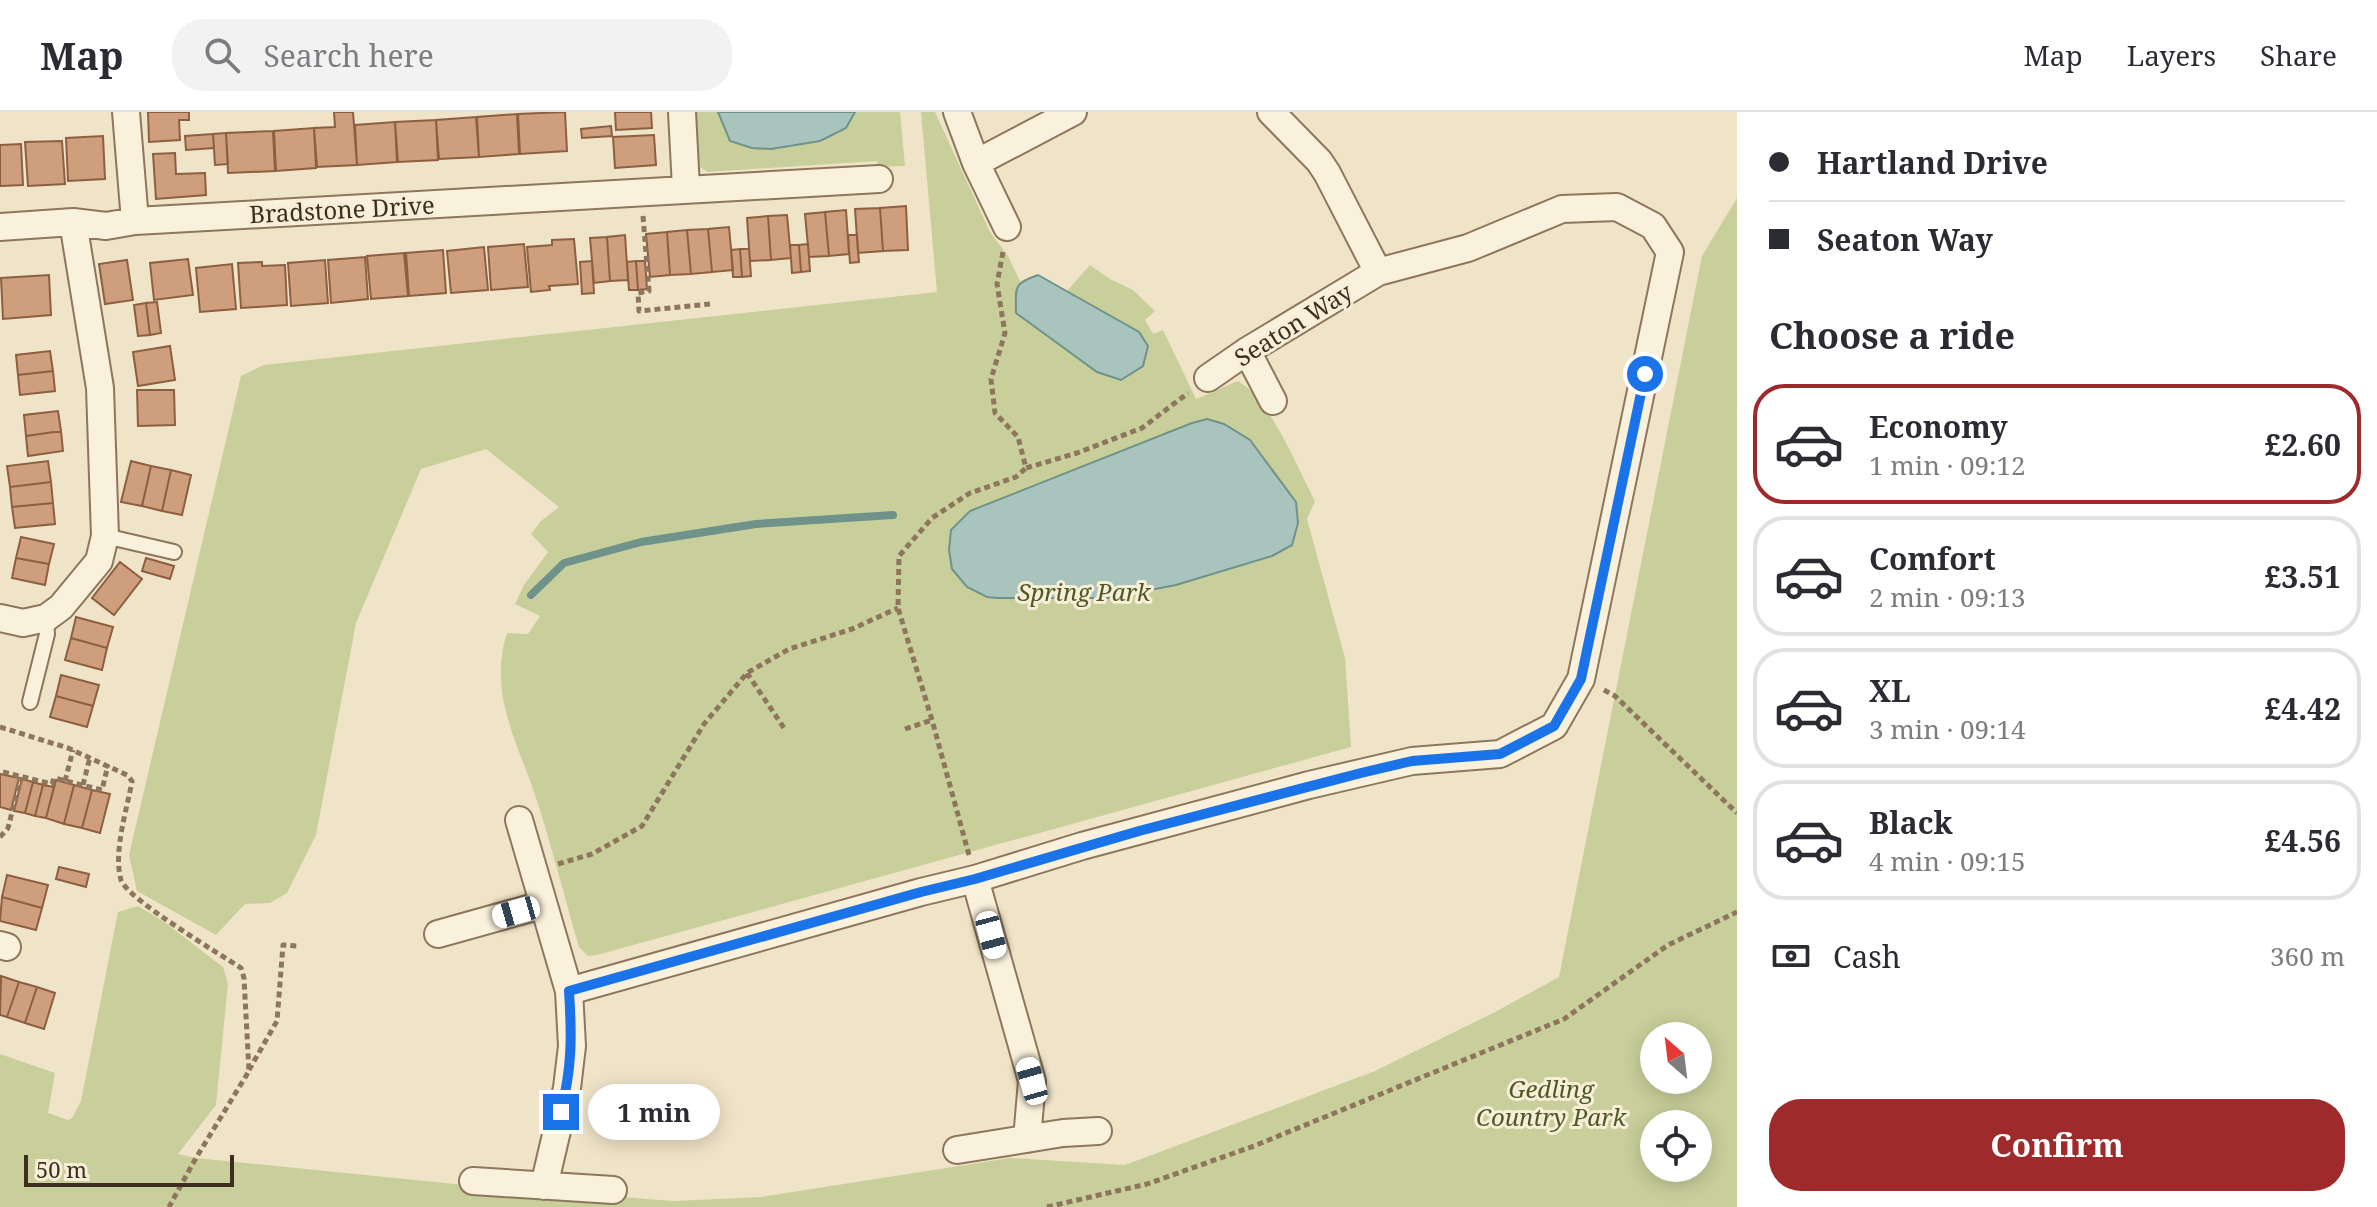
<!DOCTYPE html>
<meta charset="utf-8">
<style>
:root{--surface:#fff;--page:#f2f2f3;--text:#2b2b33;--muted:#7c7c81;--line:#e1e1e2;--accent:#9e2a2b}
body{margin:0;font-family:"Noto Serif",serif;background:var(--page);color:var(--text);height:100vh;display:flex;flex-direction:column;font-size:30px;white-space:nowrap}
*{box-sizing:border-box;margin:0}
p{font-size:26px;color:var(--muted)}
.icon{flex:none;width:44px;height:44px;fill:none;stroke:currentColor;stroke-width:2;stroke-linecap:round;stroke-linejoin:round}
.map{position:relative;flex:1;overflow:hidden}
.side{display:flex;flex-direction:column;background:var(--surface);width:640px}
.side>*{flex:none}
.top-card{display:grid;align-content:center;height:176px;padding:0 32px;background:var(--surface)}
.needle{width:52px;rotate:332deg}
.buttons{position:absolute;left:1640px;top:910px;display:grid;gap:16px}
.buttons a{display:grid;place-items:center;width:72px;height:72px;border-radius:50%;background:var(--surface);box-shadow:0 4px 20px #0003;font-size:40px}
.scale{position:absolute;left:24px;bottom:20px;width:210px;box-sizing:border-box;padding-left:8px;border:4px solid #3d2e20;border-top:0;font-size:22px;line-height:28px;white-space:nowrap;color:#3d2e20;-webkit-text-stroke:6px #f7eed8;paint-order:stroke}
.end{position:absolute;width:36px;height:36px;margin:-18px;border:10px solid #1a73e8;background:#fff;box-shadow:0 0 0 4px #fff}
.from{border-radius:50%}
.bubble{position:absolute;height:56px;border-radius:28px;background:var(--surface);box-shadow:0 4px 20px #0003;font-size:26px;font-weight:700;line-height:56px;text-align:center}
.car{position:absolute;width:24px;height:48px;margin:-24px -12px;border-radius:10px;box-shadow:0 0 6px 2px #0007;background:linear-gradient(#fff 24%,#345 0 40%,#fff 0 76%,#345 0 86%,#fff 0)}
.top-card b{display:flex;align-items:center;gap:28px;height:76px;font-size:30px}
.top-card b+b{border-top:2px solid var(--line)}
.top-card i{width:20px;height:20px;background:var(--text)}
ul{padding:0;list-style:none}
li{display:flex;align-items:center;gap:24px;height:120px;margin:0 16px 12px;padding:0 16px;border:4px solid var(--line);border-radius:32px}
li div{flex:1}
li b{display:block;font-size:30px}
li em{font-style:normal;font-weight:700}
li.selected{border-color:var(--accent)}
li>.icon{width:72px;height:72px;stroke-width:1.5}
h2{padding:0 32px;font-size:36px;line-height:96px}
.pay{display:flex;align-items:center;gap:20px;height:88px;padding:0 32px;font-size:30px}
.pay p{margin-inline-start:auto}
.primary-button{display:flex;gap:16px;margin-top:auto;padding:16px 32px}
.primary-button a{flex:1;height:92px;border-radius:32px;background:var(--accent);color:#fff;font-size:32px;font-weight:700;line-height:92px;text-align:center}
header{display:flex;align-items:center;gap:48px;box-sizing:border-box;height:112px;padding:0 40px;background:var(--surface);border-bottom:2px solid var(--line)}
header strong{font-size:38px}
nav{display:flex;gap:44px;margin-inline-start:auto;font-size:28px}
.search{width:560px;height:72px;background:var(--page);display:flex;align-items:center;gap:20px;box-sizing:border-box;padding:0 28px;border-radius:32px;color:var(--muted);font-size:30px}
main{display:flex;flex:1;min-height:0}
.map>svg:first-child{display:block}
.green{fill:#c9cf9b;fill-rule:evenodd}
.water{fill:#a9c4bc;stroke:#6f938a;stroke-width:2}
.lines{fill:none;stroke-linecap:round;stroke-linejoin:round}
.stream{stroke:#6f938a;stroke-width:8}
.building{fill:#cf9f7d;stroke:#8d5f41;stroke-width:2}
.lane-casing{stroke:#8d765c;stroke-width:18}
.street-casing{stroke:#8d765c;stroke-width:30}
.path{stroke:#8d765c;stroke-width:5;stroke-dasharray:6 4;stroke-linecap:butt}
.lane{stroke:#faf1dc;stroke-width:14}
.street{stroke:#faf1dc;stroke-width:26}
.route{stroke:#1a73e8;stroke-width:10}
.labels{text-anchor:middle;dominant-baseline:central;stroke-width:6;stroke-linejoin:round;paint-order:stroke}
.street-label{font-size:24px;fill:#3d2e20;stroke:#f7eed8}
.park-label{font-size:24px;font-style:italic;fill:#4d5a26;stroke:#f7eed8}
</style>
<header>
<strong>Map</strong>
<div class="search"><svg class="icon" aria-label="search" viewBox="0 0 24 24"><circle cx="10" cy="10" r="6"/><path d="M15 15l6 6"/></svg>Search here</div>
<nav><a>Map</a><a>Layers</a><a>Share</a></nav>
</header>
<main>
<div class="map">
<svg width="1737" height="1095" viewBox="0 0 1737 1095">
<rect width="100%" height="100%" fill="#f0e4c8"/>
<path class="green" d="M688 0H900L905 54 878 55 877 49 708 60 694 51Z
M921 0H935L990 120 1008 144 1020 169 1038 163 1067 179 1090 153 1110 167 1133 178 1155 199 1145 208 1153 222 1163 218 1196 287 1238 269C1270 287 1297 355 1315 389L1307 407 1345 546 1351 635 597 843 588 844 579 835C565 787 553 739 538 692 520 634 487 583 507 521L528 522 540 504 515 492 524 473 548 440 531 422 541 409 559 395 486 337 421 357 356 511 316 723 287 781 270 791 245 792 216 823 137 779 129 743 241 264 264 253 937 180Z
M1737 86V1095H0V942L55 961 48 1001 68 1008 72 1006 81 989 118 800 138 794 163 809 223 855 228 872 216 993 178 1042 196 1046 455 1072 673 1089 761 1085 1010 1046 1125 1053 1375 959 1495 900 1559 865 1702 144ZM1654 924H1698V968H1654ZM1654 1012H1698V1056H1654Z"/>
<path class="water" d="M718 0H855L846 16 820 29 771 37 752 36 730 29Z
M1038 163 1139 220 1148 234 1143 254 1121 268 1097 260 1016 201C1016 176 1012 172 1038 163Z
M1207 307 1224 312 1250 328 1296 390 1298 411 1292 433 1272 444 1176 473 1108 486H997L987 485 967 475 952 457 949 438 951 418 970 399 1192 311Z"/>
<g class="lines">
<path class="stream" d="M531 483 564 451 641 430 756 412 893 403"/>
</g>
<path class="building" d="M148 0H189V8H179L180 28 149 30Z
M334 0H353L357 53 317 55 314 16 335 15Z
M565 0 567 39 520 42 518 2Z
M615 0H651L652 16 616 18Z
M517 2 519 42 479 45 477 5Z
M476 5 479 45 439 47 436 8Z
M436 8 438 48 398 50 395 10Z
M395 10 397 50 357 53 355 13Z
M611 14 612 24 582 26 581 17Z
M314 16 316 56 276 59 274 19Z
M273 19 275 59 228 61 226 21Z
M226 21 228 52 215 53 213 22Z
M213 22 214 36 186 38 185 24Z
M654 23 656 53 615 56 613 25Z
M103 24 105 67 68 69 66 26Z
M62 29 65 72 28 74 25 30Z
M21 32 23 73 0 74V33Z
M175 41 176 62 205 61 206 83 156 87 153 42Z
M906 94 908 138 883 139 880 96Z
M880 96 883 139 858 141 855 97Z
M846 98 849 142 829 144 825 100Z
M825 100 829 144 809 145 805 102Z
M787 103 791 146 771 148 768 104Z
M768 104 771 148 750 149 747 106Z
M729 115 733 158 712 160 708 117Z
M708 117 712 160 691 162 687 118Z
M687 118 691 162 670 163 667 120Z
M667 120 670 163 650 165 646 122Z
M625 123 628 168 610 169 607 125Z
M848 123H857L859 150 850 151Z
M607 125 610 169 594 171 590 126Z
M574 127 578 172 549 174 550 178 531 180 527 135 552 133V128Z
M524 132 528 175 491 178 488 135Z
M808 132 810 159 801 160 799 133Z
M790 133H799L801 160 792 161Z
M484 135 488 178 451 181 447 139Z
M740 137H749L751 164 742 165Z
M740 137 742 165H733L731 138Z
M443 138 446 181 409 184 406 141Z
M404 141 408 184 371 187 367 144Z
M365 145 368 187 331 191 328 148Z
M188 147 193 183 154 188 150 151Z
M127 148 133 188 105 192 99 152Z
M325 148 328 191 291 194 288 151Z
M592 149 594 181 582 182 580 150Z
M636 149H645L647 177 638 178Z
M636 149 638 178H629L627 150Z
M262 150V154L285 153 287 193 241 196 238 151Z
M232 152 236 197 200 200 196 156Z
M49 163 51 203 3 207 1 166Z
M157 190 161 221 150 223 146 191Z
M146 191 150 223 138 224 134 193Z
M170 234 175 268 138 274 133 240Z
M50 239 53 259 18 263 16 243Z
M53 259 55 279 20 283 18 263Z
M137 278H174L175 313 138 314Z
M58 299 61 319 26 324 24 303Z
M61 319 63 339 28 344 26 324Z
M48 349 51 370 10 375 7 354Z
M131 349 151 354 142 394 121 390Z
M151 354 171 358 162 399 142 394Z
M171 358 191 363 182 403 162 399Z
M51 370 53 391 12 395 10 375Z
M53 391 55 412 15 416 12 395Z
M21 425 54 432 49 452 16 446Z
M16 446 49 452 45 473 12 466Z
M146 446 174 454 170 467 142 459Z
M120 450 142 467 114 503 92 486Z
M76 505 113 515 107 536 71 526Z
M71 526 107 536 102 558 65 548Z
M61 563 99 573 93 594 56 584Z
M56 584 93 594 87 615 50 605Z
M0 662 19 666 11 698 0 695Z
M22 667 33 670 25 701 14 699Z
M56 668 74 673 64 712 46 706Z
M33 670 43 673 35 704 25 701Z
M43 673 54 675 46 706 35 704Z
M74 673 92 678 82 716 64 712Z
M92 678 110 682 100 721 82 716Z
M59 755 89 762 86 775 56 767Z
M7 763 48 773 42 796 2 785Z
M2 785 42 796 36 818 0 809Z
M1 864 19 870 7 905 0 903Z
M19 870 37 875 25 911 7 905Z
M37 875 55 881 44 917 25 911Z"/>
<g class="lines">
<defs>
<path id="lane" d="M105 424 174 440
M30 590 47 522 46 506"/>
<path id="street" d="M126 0 135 109
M682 0 686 76
M957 0 976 51 1007 115
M1271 0 1319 49 1327 61 1378 160
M976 51 1073 0
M0 115 73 110 106 114 135 109 225 104 879 67
M1247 239 1273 289
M0 506 23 511 46 506 61 495 99 449 105 424 100 276 73 110
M519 708 569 879 572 934 567 976 544 1074
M975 767 1032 969 1027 1027
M438 822 542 793
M0 833 7 835
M569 879 921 780 975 767 1082 734 1309 673 1412 649 1500 642 1554 614 1581 567 1670 140 1653 114 1617 95 1562 97 1468 136 1378 160 1247 239 1208 266
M957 1038 1063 1021 1098 1019
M473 1069 613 1078"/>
</defs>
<use href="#lane" class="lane-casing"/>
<use href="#street" class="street-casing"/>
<path class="path" d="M643 104 649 179 638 181 639 199 710 192
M1003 140 997 172 1005 221 991 267 995 301 1018 325 1026 356 1077 341 1142 316 1188 281
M747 561 786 619
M1604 578 1615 584 1737 701
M0 615 68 636 127 663 132 669C127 698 113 739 121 768 127 787 220 842 241 856L244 866 249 959 196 1046 169 1095
M905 617 932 608
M3 660 52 672 54 666 102 678 108 653
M65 669 73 638
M83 673 90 645
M0 725 8 716 21 665
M969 743 932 608 898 496 899 444 932 406 970 381 1016 365 1026 356
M558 752 592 742 642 714 704 612 747 561 789 537 852 517 898 496
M249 958 277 909 283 833 297 834
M1047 1095 1147 1072 1254 1034 1564 907 1668 833 1737 800"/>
<use href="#lane" class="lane"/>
<use href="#street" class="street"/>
</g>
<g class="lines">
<path class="route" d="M561 1000C572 955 572 925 569 879L921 780 975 767 1139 719 1361 661 1412 649 1500 642 1554 614 1581 567 1645 262"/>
</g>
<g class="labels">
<g class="street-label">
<text transform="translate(342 97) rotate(-3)">Bradstone Drive</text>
<text transform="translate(1293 212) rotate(-32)">Seaton Way</text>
</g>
<g class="park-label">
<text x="1084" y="479">Spring Park</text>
<text x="1551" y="976">Gedling<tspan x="1551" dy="28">Country Park</tspan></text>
</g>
</g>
</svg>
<div class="buttons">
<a><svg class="needle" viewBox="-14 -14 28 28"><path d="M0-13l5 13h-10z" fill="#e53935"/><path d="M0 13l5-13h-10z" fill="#7c7c81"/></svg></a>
<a><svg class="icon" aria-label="locate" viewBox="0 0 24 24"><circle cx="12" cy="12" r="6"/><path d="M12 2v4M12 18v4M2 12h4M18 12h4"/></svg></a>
</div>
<div class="scale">50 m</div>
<i class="end from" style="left:1645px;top:262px"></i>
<i class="end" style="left:561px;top:1000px"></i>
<div class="bubble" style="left:588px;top:972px;width:132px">1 min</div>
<i class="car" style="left:516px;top:800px;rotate:254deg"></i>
<i class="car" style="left:991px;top:823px;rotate:165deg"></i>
<i class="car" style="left:1032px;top:969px;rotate:344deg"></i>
</div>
<section class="side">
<div class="top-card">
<b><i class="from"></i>Hartland Drive</b>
<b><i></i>Seaton Way</b>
</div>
<h2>Choose a ride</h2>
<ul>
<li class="selected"><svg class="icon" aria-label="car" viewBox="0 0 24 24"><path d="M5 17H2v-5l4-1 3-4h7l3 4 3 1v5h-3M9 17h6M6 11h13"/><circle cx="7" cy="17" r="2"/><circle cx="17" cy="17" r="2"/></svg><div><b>Economy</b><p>1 min · 09:12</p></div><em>£2.60</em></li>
<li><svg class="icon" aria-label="car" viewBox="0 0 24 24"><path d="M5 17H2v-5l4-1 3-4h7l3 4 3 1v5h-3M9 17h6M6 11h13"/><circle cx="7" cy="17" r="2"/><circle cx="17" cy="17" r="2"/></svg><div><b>Comfort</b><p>2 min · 09:13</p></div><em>£3.51</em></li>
<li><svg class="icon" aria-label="car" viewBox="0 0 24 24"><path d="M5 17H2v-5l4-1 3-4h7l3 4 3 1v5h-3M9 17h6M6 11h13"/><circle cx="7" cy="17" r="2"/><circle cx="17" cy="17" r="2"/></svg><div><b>XL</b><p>3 min · 09:14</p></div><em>£4.42</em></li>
<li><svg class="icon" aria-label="car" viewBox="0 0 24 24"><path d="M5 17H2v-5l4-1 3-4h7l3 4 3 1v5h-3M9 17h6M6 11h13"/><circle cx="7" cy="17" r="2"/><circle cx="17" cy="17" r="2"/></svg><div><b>Black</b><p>4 min · 09:15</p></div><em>£4.56</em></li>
</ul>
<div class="pay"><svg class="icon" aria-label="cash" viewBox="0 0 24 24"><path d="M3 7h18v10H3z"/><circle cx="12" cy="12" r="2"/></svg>Cash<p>360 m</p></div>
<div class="primary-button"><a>Confirm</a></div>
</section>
</main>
